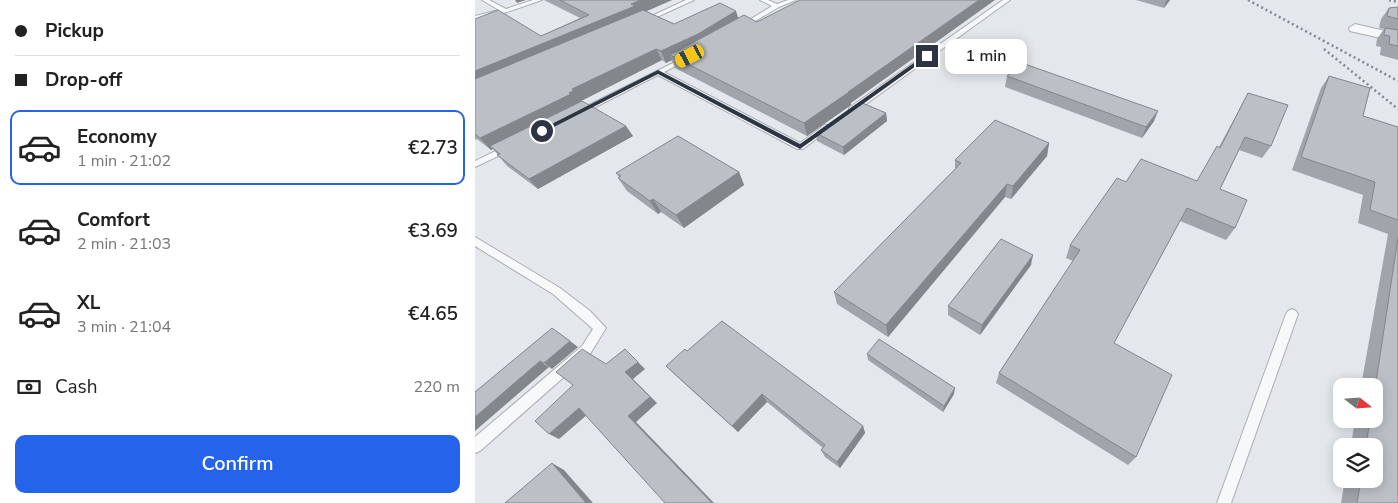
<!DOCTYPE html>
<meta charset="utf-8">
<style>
:root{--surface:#fff;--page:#f6f6f6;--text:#222;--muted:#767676;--line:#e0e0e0;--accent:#2563eb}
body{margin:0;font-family:"Nunito Sans",sans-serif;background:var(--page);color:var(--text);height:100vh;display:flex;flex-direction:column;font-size:19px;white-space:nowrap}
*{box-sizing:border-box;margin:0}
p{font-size:16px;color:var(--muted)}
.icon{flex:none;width:28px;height:28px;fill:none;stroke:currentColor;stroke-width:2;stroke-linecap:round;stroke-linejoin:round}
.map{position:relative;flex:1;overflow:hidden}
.drawer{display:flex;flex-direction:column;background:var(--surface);width:475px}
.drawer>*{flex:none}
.hud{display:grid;align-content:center;height:110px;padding:0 15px;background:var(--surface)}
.needle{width:32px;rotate:107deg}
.buttons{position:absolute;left:858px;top:378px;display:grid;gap:10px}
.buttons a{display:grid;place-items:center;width:50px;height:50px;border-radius:10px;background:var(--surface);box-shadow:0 2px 12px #0003;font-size:25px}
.end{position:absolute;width:22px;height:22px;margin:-11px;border:6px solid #2d3542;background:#fff;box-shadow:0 0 0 2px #fff}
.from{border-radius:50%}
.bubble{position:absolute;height:35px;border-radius:10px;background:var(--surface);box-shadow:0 2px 12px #0003;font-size:16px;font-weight:600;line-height:35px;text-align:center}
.car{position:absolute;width:15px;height:30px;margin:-15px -8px;border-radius:6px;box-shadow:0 0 4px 1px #0007;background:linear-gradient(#f5c518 24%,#345 0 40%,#f5c518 0 76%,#345 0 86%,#f5c518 0)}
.hud b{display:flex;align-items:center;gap:18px;height:48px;font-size:19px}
.hud b+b{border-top:1px solid var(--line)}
.hud i{width:12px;height:12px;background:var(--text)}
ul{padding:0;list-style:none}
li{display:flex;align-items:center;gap:15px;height:75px;margin:0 10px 8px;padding:0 5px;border:2px solid transparent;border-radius:10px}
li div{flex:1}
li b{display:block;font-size:19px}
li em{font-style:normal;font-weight:600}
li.on{border-color:var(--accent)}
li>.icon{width:45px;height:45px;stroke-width:1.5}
.pay{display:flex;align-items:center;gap:12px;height:55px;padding:0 15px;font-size:19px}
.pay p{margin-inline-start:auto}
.cta{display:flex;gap:10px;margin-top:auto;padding:10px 15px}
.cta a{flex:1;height:58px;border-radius:10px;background:var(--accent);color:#fff;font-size:20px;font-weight:600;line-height:58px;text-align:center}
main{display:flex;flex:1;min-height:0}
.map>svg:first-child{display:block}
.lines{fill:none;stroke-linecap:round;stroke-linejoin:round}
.lane-casing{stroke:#a9aeb5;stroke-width:2}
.street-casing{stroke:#a9aeb5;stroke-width:2}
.lane{fill:#f7f8f9;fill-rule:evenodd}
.street{fill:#f7f8f9;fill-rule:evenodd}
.rail{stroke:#7e8794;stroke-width:2.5;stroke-dasharray:2 3;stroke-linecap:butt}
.wall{fill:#a1a5ab}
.shaded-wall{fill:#83868b}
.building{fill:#bbc0c7;stroke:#83868b}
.route{fill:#2d3542}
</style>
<main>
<section class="drawer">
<div class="hud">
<b><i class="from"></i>Pickup</b>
<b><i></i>Drop-off</b>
</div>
<ul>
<li class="on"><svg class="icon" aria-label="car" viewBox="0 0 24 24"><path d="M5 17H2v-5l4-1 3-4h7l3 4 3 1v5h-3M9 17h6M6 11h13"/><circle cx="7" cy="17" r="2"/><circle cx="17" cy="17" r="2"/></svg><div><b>Economy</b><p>1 min · 21:02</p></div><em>€2.73</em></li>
<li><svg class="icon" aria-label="car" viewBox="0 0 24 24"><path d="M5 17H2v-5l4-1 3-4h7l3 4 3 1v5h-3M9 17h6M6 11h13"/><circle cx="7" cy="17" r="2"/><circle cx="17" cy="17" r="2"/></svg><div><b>Comfort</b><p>2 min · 21:03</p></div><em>€3.69</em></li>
<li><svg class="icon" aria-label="car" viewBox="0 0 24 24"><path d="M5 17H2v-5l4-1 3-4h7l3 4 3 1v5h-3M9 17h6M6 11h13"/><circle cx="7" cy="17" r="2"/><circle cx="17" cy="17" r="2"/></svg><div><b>XL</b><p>3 min · 21:04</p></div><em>€4.65</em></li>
</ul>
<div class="pay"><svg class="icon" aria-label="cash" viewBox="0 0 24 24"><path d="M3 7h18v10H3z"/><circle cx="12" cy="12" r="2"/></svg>Cash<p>220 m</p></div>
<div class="cta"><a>Confirm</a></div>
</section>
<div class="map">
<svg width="923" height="503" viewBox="0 0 923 503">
<rect width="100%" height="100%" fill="#e4e7eb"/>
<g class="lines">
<defs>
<path id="lane" d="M7 0H14L31 9 58 0H67L32 12 0 20V16L24 10Z
M211 0H219L171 22 166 21Z
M285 0H293L302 4 313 0H321L304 7 270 27H266V25L297 6Z
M528 0H535L380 112H374V108Z
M210 57 213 59 212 60 189 72 325 143 350 125H356L357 127 328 149H322L183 75 107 114H104L100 112Z
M33 145 36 146V150L0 167V161Z
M0 237 85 288 115 311 131 328 115 354 5 451 0 453V437L107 346 118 329 78 294 0 246Z
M817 309 821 311 823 314 756 503H742L811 314 813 311Z"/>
<path id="street" d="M880 24 923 34V42L875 31 874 28Z"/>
</defs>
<use href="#lane" class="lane-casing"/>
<use href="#street" class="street-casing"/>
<use href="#lane" class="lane"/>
<use href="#street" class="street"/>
<path class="rail" d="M773 0 923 81
M914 0 923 2
M849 49 923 109"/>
</g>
<path class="wall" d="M69 0H197L171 11 199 24 263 19 376 103V105L332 136 200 68 197 60 191 63 187 60 106 101 158 136 63 189 32 166 18 149 16 150 2 139 0 140V19L66 36 105 18Z
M661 0H695L689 8Z
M923 7V60L905 55 906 47 901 46 902 39 909 29 904 28 906 19 914 8Z
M532 76 679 121 667 138 530 87Z
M854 76 888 116 923 127V503H866L870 479H899V446H876L880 419H899V386H886L913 234 883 223 888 195 817 170 846 88Z
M773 93 796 146 787 158 764 150 745 189 760 228 751 240 705 221 639 343 661 457 653 465 521 383 524 373 598 261 591 258 595 245 651 182 722 181 744 147Z
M411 113 412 121 369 155 342 141 341 133Z
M574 143 572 156 536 199 530 197 413 337 362 304 359 292 480 169V160Z
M264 172 269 185 209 228 186 212 183 214 152 191 143 178 144 177 141 173Z
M556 265 505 335 473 315V306Z
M212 351 388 426 390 433 365 468 350 457 346 450 348 448 292 402 263 432 199 374 191 366Z
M392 354 479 394 468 412 393 360Z"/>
<path class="shaded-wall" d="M40 0H51L42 3Z
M166 0H197L0 87V71Z
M504 0H520L376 103V105L332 136 329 123 373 92Z
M692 0H695L689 8 691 1Z
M261 11 265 23 195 55 197 60 191 63 186 51Z
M181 49 187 60 106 101V103L15 146 18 149 16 150 5 138 94 93 97 89Z
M683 111 679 121 667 138 671 127Z
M411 113 412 121 369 155 368 147Z
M151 126 158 136 63 189 54 179Z
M574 143 572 156 536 199 538 186Z
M264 172 269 185 209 228 201 215Z
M532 184 530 197 413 337 411 325Z
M178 199 186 212 183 214 175 201Z
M558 255 556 265 505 335 507 325Z
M95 341 103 347 77 369 69 363Z
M65 361 74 367 0 431V417Z
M163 362 170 369 158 379 182 403 161 422 239 503H237L153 416 150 372Z
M480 388 479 394 468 412 469 406Z
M287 394 292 402 263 432 257 426Z
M104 408 113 414 84 439 74 434Z
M388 426 390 433 365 468 362 462Z
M77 463 89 470 118 503H111Z"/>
<path class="building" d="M85 0H166L156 4 160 6 0 71V19L23 10 66 36 114 15Z
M325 0H504L373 92H374L329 123 195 55 269 15 282 22Z
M245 3 261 11 223 34 186 51 181 49 97 89 99 90 94 93 96 94 5 138 0 134V79L168 10 199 24Z
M923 7V19L912 16 914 8Z
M910 28 923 30V46L914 44 915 36 909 35Z
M547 63 683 111 671 127 532 76Z
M854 76 895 88 888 116 923 127V220L895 210 900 182 826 157Z
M773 93 813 105 796 146 770 137 745 189 772 200 760 228 712 208 639 343 697 375 661 457 524 373 605 250 595 245 642 178 651 182 666 159 722 181 742 146 745 148Z
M107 101 151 126 54 179 22 155 25 154 15 146Z
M385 102 411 113 368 147 341 133Z
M520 120 574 143 538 186 532 184 411 325 359 292 486 163 480 160Z
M203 136 264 172 201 215 178 199 175 201 143 178 146 176 141 173Z
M923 238V503H882L886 479H899V446H891L895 419H899V395Z
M526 239 558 255 507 325 473 306Z
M247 321 388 426 362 462 346 450 350 445 287 394 257 426 191 366 210 349 212 351Z
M77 328 95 341 69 363 65 361 0 417V392Z
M404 339 480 388 469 406 392 354Z
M107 349 131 364 150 349 163 362 150 372 175 397 153 416 237 503H190L104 408 74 434 60 421 98 385 81 372Z
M77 463 111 503H30Z"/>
<path class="route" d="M450 55 455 56 325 149 183 74 69 132 63 131 183 70 325 144Z"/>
</svg>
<div class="buttons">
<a><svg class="needle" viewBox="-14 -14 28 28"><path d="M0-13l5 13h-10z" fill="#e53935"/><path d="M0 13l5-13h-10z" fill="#767676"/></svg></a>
<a><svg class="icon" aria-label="layers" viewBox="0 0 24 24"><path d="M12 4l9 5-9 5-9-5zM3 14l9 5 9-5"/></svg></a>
</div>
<i class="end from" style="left:67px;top:131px"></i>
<i class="end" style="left:452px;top:56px"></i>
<div class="bubble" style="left:470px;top:39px;width:82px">1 min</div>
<i class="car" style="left:215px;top:56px;rotate:243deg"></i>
</div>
</main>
